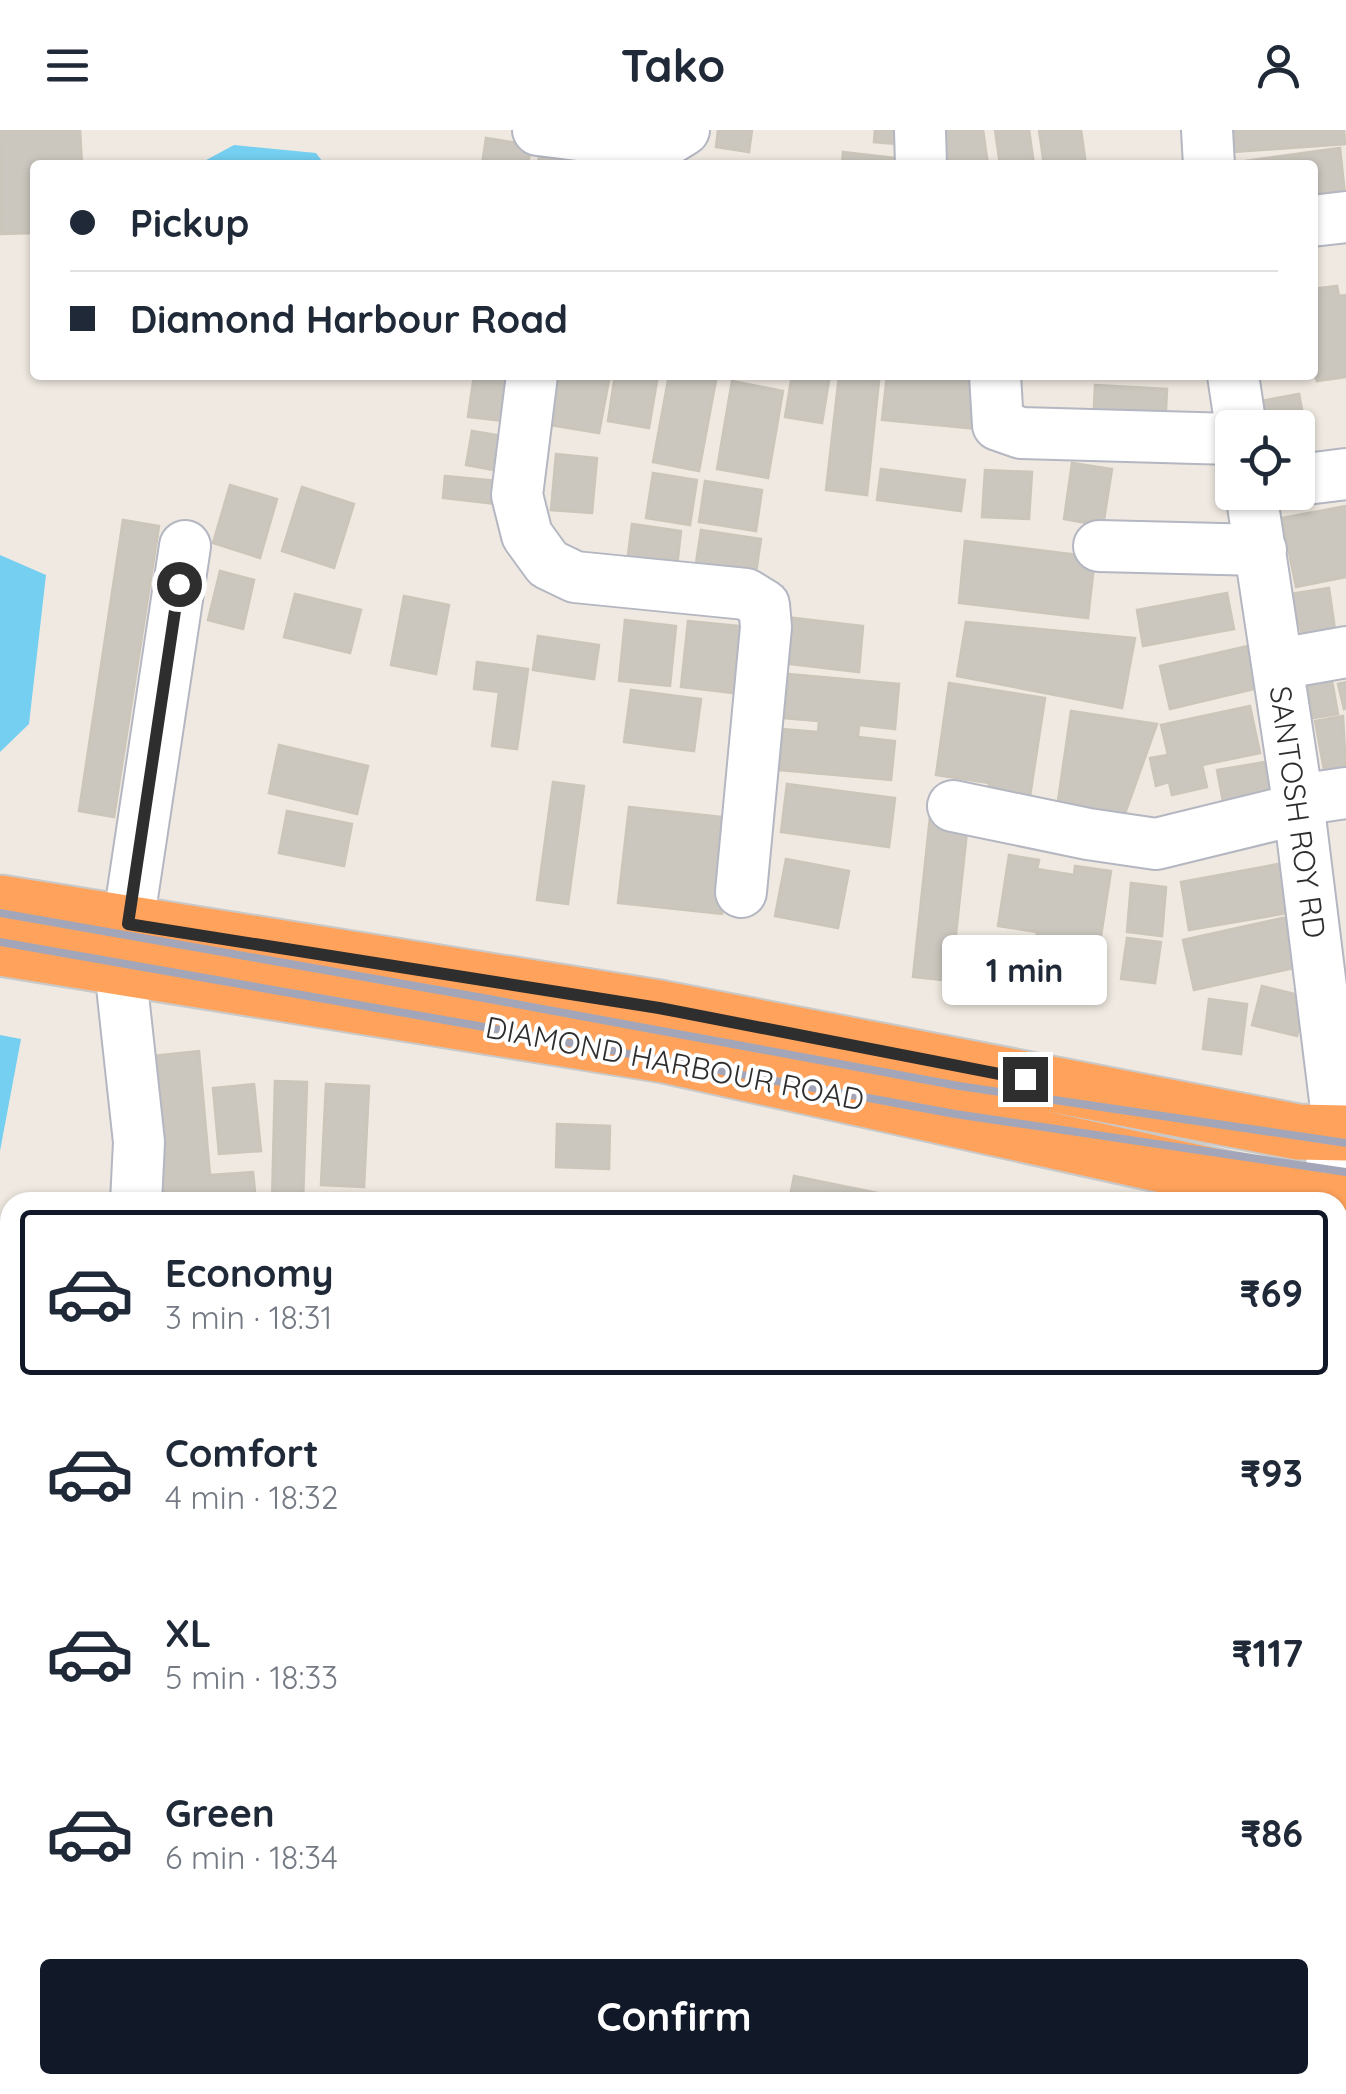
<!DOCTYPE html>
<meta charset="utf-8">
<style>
:root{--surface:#fff;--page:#f6f6f7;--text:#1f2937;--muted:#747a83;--line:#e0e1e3;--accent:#111827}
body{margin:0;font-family:Quicksand,sans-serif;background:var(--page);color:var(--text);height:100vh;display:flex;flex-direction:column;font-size:38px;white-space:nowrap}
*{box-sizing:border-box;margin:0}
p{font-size:32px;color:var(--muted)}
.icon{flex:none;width:55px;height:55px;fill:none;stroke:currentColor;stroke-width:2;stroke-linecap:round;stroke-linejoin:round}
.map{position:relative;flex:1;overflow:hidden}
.sheet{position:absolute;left:0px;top:1062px;width:1348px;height:902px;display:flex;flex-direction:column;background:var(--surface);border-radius:30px 30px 0 0;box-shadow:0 2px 8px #0004}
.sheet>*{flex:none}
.hud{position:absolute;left:30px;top:30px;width:1288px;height:220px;border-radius:10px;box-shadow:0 2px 8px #0004;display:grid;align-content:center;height:220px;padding:0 40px;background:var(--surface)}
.buttons{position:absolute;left:1215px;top:280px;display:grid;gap:20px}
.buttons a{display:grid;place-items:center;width:100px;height:100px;border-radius:10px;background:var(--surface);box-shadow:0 2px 8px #0004;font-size:50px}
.end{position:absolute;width:45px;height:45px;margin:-22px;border:12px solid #2e2e2e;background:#fff;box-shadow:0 0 0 5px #fff}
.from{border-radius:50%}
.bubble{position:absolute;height:70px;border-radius:10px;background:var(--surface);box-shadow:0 2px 8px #0004;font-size:32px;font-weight:700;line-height:70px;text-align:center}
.hud b{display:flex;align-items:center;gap:35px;height:95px;font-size:38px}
.hud b+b{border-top:2px solid var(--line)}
.hud i{width:25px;height:25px;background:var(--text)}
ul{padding:18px 0 0;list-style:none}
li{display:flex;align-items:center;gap:30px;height:165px;margin:0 20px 15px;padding:0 20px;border:5px solid transparent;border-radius:10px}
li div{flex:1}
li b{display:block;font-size:38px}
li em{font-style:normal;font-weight:700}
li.active{border-color:var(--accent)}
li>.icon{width:90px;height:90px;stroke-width:1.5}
.action{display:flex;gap:20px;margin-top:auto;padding:20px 40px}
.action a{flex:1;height:115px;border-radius:10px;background:var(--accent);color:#fff;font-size:40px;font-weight:700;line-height:115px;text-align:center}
header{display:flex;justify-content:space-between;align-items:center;height:130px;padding:0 40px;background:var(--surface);font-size:45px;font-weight:700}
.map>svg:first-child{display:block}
.water{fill:#75cff0}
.building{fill:#cbc7bf;stroke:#cbc5ba;stroke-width:2.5}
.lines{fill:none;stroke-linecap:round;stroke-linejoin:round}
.minor-casing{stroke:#b4b7c1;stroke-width:54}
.highway-casing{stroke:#c9c9c9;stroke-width:59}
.minor{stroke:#fff;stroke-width:50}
.highway{stroke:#ffa35c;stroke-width:55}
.rail{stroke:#a3a6b8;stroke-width:8}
.route{stroke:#2e2e2e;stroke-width:12}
.labels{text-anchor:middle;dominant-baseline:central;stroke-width:8;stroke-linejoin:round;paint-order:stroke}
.street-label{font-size:30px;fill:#2e2e2e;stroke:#fff}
</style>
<header><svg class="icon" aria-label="menu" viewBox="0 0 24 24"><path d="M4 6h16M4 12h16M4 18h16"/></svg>Tako<svg class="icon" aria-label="person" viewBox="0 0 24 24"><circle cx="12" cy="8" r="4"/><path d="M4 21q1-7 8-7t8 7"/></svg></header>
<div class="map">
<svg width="1346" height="1964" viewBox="0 0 1346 1964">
<rect width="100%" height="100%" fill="#efe9e1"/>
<path class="water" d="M234 15 316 23 325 35H197Z
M0 425 46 445 29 594 0 622Z
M0 905 21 909 0 1021Z
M1338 1780H1346V1919L1338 1918Z"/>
<path class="building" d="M0 0H80L82 35H35V103L1 104Z
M718 0H752L749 22 716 17Z
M875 0H909L908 15 874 12Z
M948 0H983L988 35H937L934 2Z
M995 0H1029L1034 35H1000Z
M1039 0H1081L1086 35H1044Z
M1233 0H1344L1345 14 1234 22Z
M486 8 531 15 528 35H482Z
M1340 18 1346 74 1312 78V35H1245V31Z
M540 19 583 23 582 35H538Z
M843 22 913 30 912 35H842Z
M595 30 633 35H595Z
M1337 156 1339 166 1346 165V247L1317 251 1312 237V159Z
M474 245H527L522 293 468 287Z
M559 245H610L599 303 550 295Z
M615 245H658L649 298 608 291Z
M669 245H717L699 341 653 332Z
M792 245H830L822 293 785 287Z
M887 245 981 250 977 299 882 290Z
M839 246 879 251 867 365 826 360Z
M732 251 783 261 768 348 717 339Z
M1095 255 1167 259 1165 302 1093 298Z
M1299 264 1312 331 1298 334V298H1255L1250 273Z
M472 301 520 309 515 344 466 335Z
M556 324 597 328 592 383 551 380Z
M1072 333 1112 339 1103 396 1064 389Z
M881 339 965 350 961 381 877 370Z
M985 340 1032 342 1029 389 982 387Z
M653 343 697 350 690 395 646 388Z
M445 346 508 352 506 375 443 368Z
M705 351 762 360 756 401 699 392Z
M230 355 277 369 260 428 213 413Z
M302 357 354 374 334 438 282 421Z
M1346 376V447L1296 457 1282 388Z
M123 390 159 396 114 687 79 681Z
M632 394 681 401 675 454 625 448Z
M701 400 761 409 753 462 693 453Z
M965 411 1095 427 1088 488 959 473Z
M220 441 254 450 243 499 208 490Z
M1329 458 1337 514 1306 517 1290 464Z
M1227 463 1234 499 1143 516 1137 480Z
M295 464 361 480 350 523 284 507Z
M404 466 449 475 436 544 391 535Z
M786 487 863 496 859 542 781 533Z
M625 490 676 496 670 556 619 551Z
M688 491 750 497 743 564 681 557Z
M966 492 1135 508 1122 578 957 546Z
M538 506 599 515 594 549 533 540Z
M1248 516 1258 558 1170 579 1160 536Z
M477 532 528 539 517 619 492 616 499 562 474 559Z
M1330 540 1338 584 1313 588 1305 544Z
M788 544 899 554 895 599 859 595 858 607 895 611 891 650 780 640 783 599 818 602 819 591 784 588Z
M1346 552V578L1344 579 1338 554Z
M949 553 1045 568 1029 673 987 667 989 653 936 645Z
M631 560 701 569 694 621 624 612Z
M1250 576 1260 623 1202 635 1207 657 1172 665 1169 652 1156 656 1150 628 1168 625 1161 595Z
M1071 581 1157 594 1122 692 1056 685Z
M1343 586 1346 642 1325 645 1315 591Z
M279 615 368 636 357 684 269 663Z
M1265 632 1274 678 1226 687 1217 640Z
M553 652 584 656 568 774 537 770Z
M787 654 895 668 889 717 781 702Z
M629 677 732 688 722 784 618 773Z
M287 681 352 694 344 736 279 723Z
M930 687 968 692 951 851 913 847Z
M1009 725 1039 730 1037 739 1074 745 1075 736 1111 741 1092 864 991 848 996 808 1035 814 1037 802 998 796Z
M786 729 849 741 838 798 775 786Z
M1284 733 1293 782 1189 800 1181 752Z
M1131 753 1166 757 1162 806 1127 802Z
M1292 786 1303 836 1194 860 1183 810Z
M1127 808 1161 812 1155 853 1121 849Z
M1262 856 1307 867 1297 906 1252 895Z
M1209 869 1247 874 1241 924 1203 919Z
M199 921 210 1045 253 1042 256 1072H164L151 926Z
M275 951 307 952 303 1072H272Z
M254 954 261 1021 219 1024 213 958Z
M326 954 369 956 364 1057 321 1055Z
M557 994 610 996 609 1039 556 1037Z
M794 1046 922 1072H789Z
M10 1138V1192L1 1190Z
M1346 1476V1530L1338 1531V1477Z
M1346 1684V1751L1338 1753V1686Z
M25 1955H96L95 1964H24Z
M318 1955H383L477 1961V1964H317Z
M611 1955H672L671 1964H609Z
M684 1955H752L750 1964H683Z
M942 1955H999L1000 1963 943 1964Z
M1090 1958 1159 1959V1964H1090Z"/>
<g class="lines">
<defs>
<path id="minor" d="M538 0 578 5 671 8 684 0
M920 0 921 35
M1207 0 1209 35
M1312 91 1346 87
M532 245 517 365 527 405 548 434 575 447 746 464 764 475 766 497 741 762
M995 245 998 295 1021 303 1232 309
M1233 245 1241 298
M1298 350 1346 344
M1251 362 1299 679 1339 1003 1322 1072
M1099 416 1261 420
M1279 534 1346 522
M1298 670 1346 663
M953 676 1088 704 1156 714 1299 679
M128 794 185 416
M120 838 139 1012 136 1072
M1338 1120 1346 1137
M1338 1326 1346 1320
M1338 1438 1346 1433
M1338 1651 1346 1650
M0 1793 10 1725
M0 1888 6 1964
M1080 1955V1964"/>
<path id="highway" d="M0 773 659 878 1298 1002 1346 1003
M0 818 664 925 1321 1070H1346"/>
</defs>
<use href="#minor" class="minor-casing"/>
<use href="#highway" class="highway-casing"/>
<use href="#minor" class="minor"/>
<use href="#highway" class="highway"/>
<path class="rail" d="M0 783 478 867 959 956 1346 1013
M0 812 473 895 955 984 1346 1042"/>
</g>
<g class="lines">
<path class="route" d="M179 454 128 794 659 878 1025 949"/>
</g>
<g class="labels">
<g class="street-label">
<text transform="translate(1298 682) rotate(82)">SANTOSH ROY RD</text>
<text transform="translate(675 933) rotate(11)">DIAMOND HARBOUR ROAD</text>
</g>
</g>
</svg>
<div class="buttons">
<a><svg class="icon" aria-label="locate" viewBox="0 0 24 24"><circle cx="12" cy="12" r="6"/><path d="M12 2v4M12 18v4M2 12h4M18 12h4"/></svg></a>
</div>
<i class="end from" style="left:179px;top:454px"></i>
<i class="end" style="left:1025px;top:949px"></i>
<div class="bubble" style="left:942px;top:805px;width:165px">1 min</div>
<div class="hud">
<b><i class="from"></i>Pickup</b>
<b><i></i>Diamond Harbour Road</b>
</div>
<section class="sheet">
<ul>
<li class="active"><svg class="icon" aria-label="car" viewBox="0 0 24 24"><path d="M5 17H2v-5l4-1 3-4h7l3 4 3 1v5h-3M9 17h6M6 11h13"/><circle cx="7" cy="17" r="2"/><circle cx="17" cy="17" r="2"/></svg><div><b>Economy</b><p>3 min · 18:31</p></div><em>₹69</em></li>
<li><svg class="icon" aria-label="car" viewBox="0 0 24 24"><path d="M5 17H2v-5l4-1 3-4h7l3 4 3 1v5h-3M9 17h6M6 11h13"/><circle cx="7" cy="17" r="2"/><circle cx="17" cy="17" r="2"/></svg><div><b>Comfort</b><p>4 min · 18:32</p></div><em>₹93</em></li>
<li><svg class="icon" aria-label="car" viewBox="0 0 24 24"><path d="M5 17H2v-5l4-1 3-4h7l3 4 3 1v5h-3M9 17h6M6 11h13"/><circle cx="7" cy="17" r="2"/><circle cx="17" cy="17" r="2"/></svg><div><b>XL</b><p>5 min · 18:33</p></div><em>₹117</em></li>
<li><svg class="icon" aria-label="car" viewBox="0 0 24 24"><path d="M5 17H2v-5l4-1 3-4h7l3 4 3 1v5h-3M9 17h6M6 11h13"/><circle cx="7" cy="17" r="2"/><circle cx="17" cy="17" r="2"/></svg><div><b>Green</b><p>6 min · 18:34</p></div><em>₹86</em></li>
</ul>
<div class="action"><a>Confirm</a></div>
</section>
</div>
